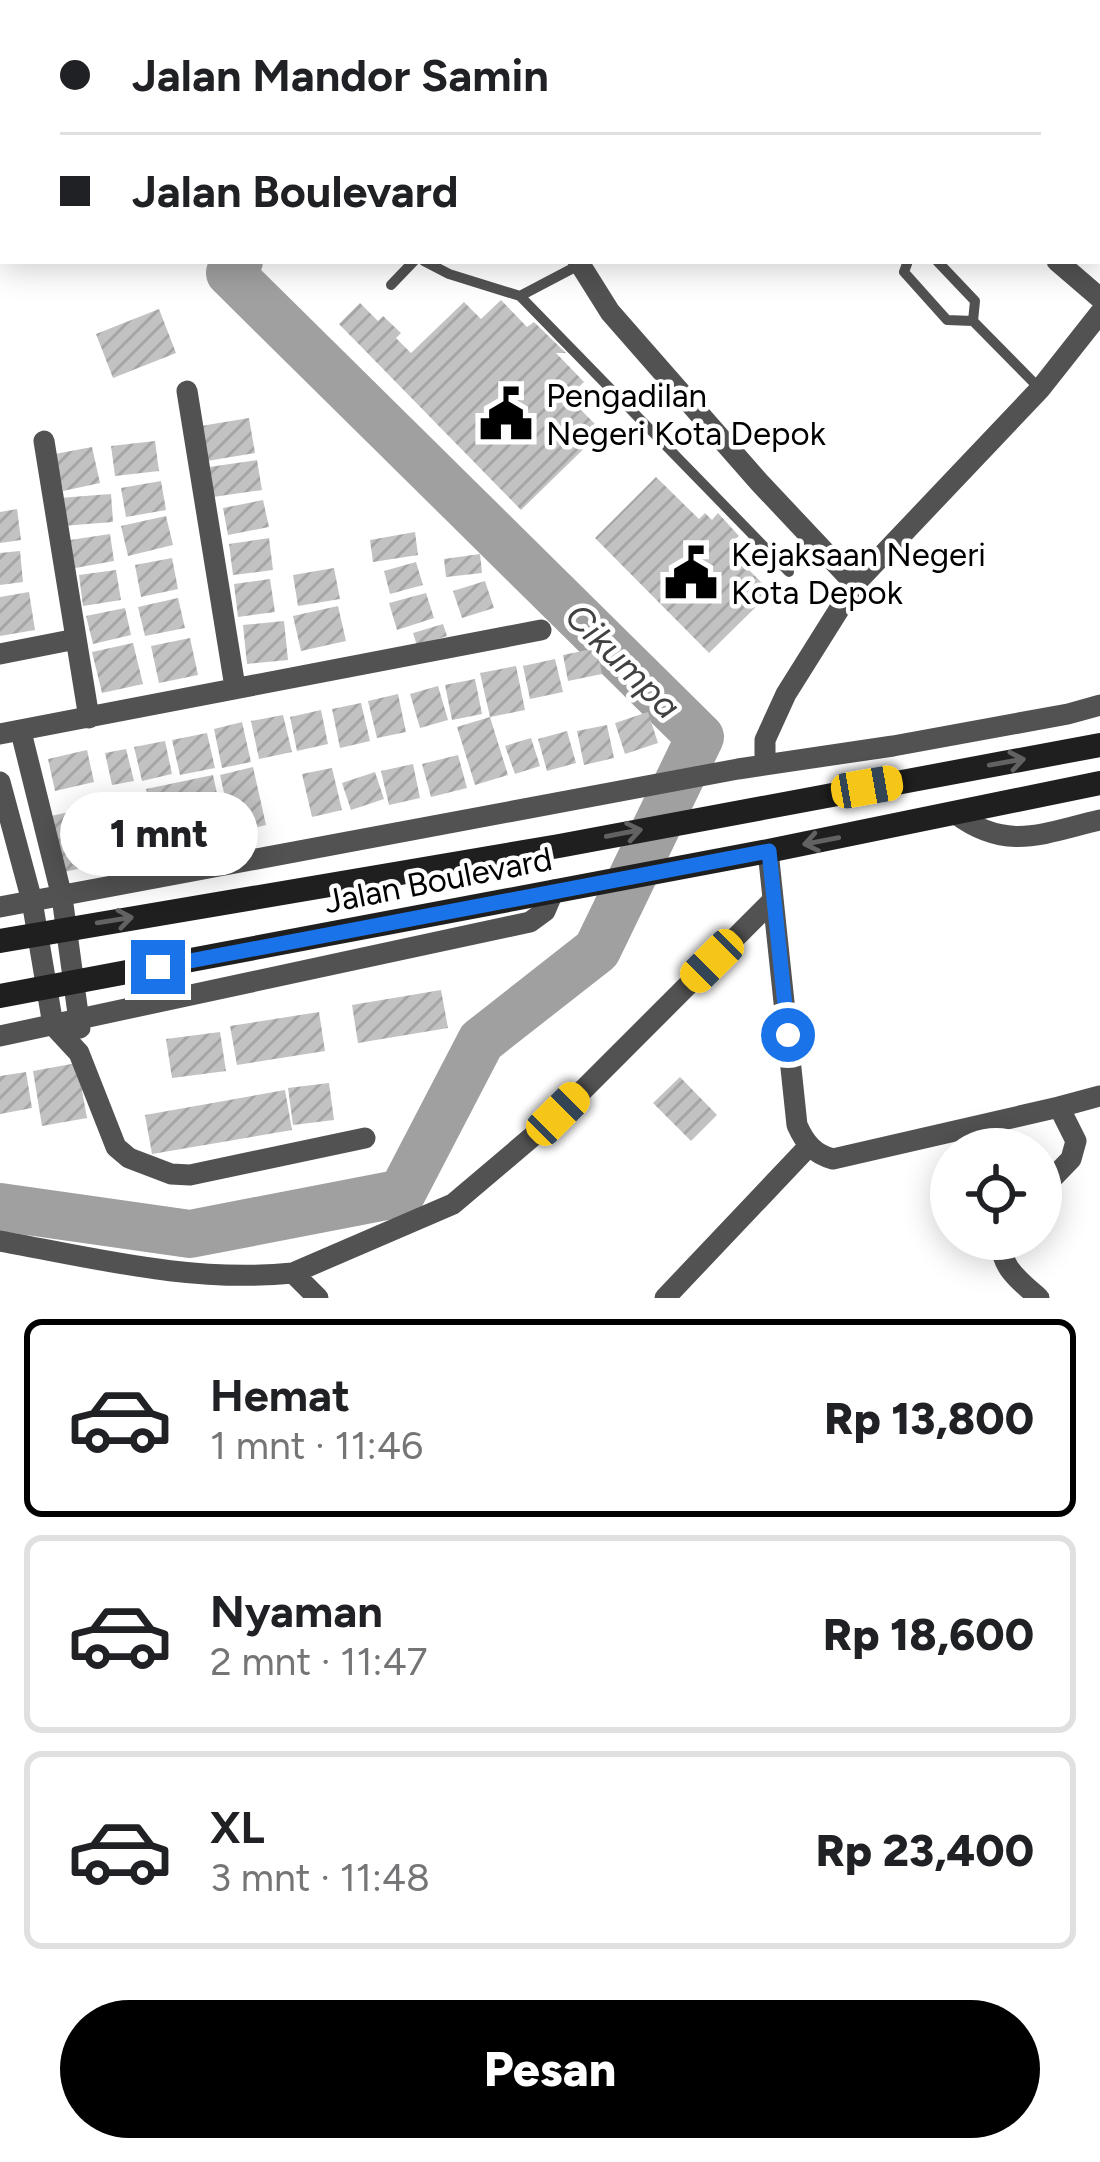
<!DOCTYPE html>
<html lang="id">
<meta charset="utf-8">
<style>
:root{--surface:#fff;--page:#f2f2f2;--text:#202124;--muted:#757577;--line:#e0e0e0;--accent:#000}
body{margin:0;font-family:Figtree,sans-serif;background:var(--page);color:var(--text);height:100vh;display:flex;flex-direction:column;font-size:45px;white-space:nowrap}
*{box-sizing:border-box;margin:0}
p{font-size:39px;color:var(--muted)}
.icon{flex:none;width:66px;height:66px;fill:none;stroke:currentColor;stroke-width:2;stroke-linecap:round;stroke-linejoin:round}
.map{position:relative;height:1298px;overflow:hidden}
.side{display:flex;flex-direction:column;background:var(--surface);flex:1}
.side>*{flex:none}
.banner{position:absolute;left:0px;top:0px;width:1101px;height:264px;box-shadow:0 6px 30px #0003;display:grid;align-content:center;height:264px;padding:0 60px;background:var(--surface)}
.tools{position:absolute;left:930px;top:1128px;display:grid;gap:24px}
.tools a{display:grid;place-items:center;width:132px;height:132px;border-radius:50%;background:var(--surface);box-shadow:0 6px 30px #0003;font-size:60px}
.end{position:absolute;width:54px;height:54px;margin:-27px;border:15px solid #1a73e8;background:#fff;box-shadow:0 0 0 6px #fff}
.from{border-radius:50%}
.bubble{position:absolute;height:84px;border-radius:42px;background:var(--surface);box-shadow:0 6px 30px #0003;font-size:39px;font-weight:800;line-height:84px;text-align:center}
.car{position:absolute;width:36px;height:72px;margin:-36px -18px;border-radius:15px;box-shadow:0 0 9px 3px #0007;background:linear-gradient(#f5c518 24%,#345 0 40%,#f5c518 0 76%,#345 0 86%,#f5c518 0)}
.banner b{display:flex;align-items:center;gap:42px;height:114px;font-size:45px}
.banner b+b{border-top:3px solid var(--line)}
.banner i{width:30px;height:30px;background:var(--text)}
ul{padding:21px 0 0;list-style:none}
li{display:flex;align-items:center;gap:36px;height:198px;margin:0 24px 18px;padding:0 36px;border:6px solid var(--line);border-radius:18px}
li div{flex:1}
li b{display:block;font-size:45px}
li em{font-style:normal;font-weight:800}
li.on{border-color:var(--accent)}
li>.icon{width:108px;height:108px;stroke-width:1.5}
.cta{display:flex;gap:24px;margin-top:auto;padding:24px 60px}
.cta a{flex:1;height:138px;border-radius:72px;background:var(--accent);color:#fff;font-size:48px;font-weight:800;line-height:138px;text-align:center}
.map>svg:first-child{display:block}
.lines{fill:none;stroke-linecap:round;stroke-linejoin:round}
.river{stroke:#a0a0a0;stroke-width:48}
.building{fill:url(#building-hatch)}
.service{stroke:#525252;stroke-width:10}
.minor{stroke:#525252;stroke-width:21}
.secondary{stroke:#1f1f1f;stroke-width:24}
.oneway{stroke:#626262}
.route{stroke:#1a73e8;stroke-width:15}
.labels{text-anchor:middle;dominant-baseline:central;stroke-width:9;stroke-linejoin:round;paint-order:stroke}
.poi-label{font-size:33px;fill:#000;stroke:#fff;text-anchor:start}
.street-label{font-size:33px;fill:#000;stroke:#fff}
.water-label{font-size:36px;font-style:italic;fill:#414141;stroke:#fff}
</style>
<div class="map">
<svg width="1100" height="1298" viewBox="0 0 1100 1298">
<defs>
<pattern id="building-hatch" width="6" height="6" patternUnits="userSpaceOnUse" patternTransform="scale(3)"><rect width="6" height="6" fill="#c2c2c2"/><path d="M-1 1l2-2M0 6l6-6M5 7l2-2" fill="none" stroke="#a5a5a5"/></pattern>
</defs>
<rect width="100%" height="100%" fill="#fff"/>
<g class="lines">
<path class="river" d="M436 3 439 0
M0 1207 190 1234 402 1193 481 1041 597 950 700 737 230 273 239 261"/>
</g>
<path class="building" d="M501 300 527 327 534 322 566 353H556L584 382 568 397 602 431 521 510 339 324 360 303 378 321 383 316 401 333 396 338 411 353 464 302 481 319Z
M159 309 176 353 113 378 96 334Z
M249 418 255 453 207 461 201 426Z
M155 441 159 471 115 476 111 446Z
M92 447 100 483 63 491 55 454Z
M257 460 262 490 213 497 209 467Z
M656 477 699 519 705 513 712 520 718 513 739 536 732 542 739 549 733 554 771 592 709 653 595 538Z
M161 481 166 510 126 517 121 488Z
M111 494 113 522 62 526 59 498Z
M263 500 269 527 228 535 223 508Z
M17 509 21 540 0 543V512Z
M166 516 173 545 128 556 121 526Z
M415 532 418 555 373 562 370 540Z
M110 534 114 561 75 568 70 540Z
M269 538 273 570 233 575 229 544Z
M20 551 23 582 0 585V553Z
M480 554 482 573 446 577 444 559Z
M172 558 178 589 141 597 135 565Z
M416 562 423 585 390 594 384 571Z
M334 568 340 599 298 606 293 575Z
M116 570 121 600 83 606 79 575Z
M270 579 275 612 238 617 234 584Z
M485 581 494 608 462 618 453 591Z
M29 592 35 630 0 636V597Z
M426 593 434 618 397 630 389 603Z
M178 598 185 628 145 636 138 607Z
M338 606 346 641 301 651 293 616Z
M125 608 131 635 93 644 86 616Z
M284 621 288 660 247 664 243 625Z
M443 624 447 636 417 646 413 633Z
M190 638 198 675 159 683 151 646Z
M133 643 143 684 102 693 92 652Z
M597 648 602 674 568 681 563 655Z
M555 659 563 692 530 699 523 666Z
M516 666 525 710 490 717 480 673Z
M475 679 482 714 452 720 445 685Z
M438 686 448 720 420 728 410 694Z
M398 694 406 732 377 738 368 701Z
M361 703 370 741 340 748 332 709Z
M321 710 328 744 297 751 290 717Z
M648 712 658 743 625 754 615 723Z
M283 715 292 752 259 759 251 721Z
M490 717 508 775 475 785 457 727Z
M242 722 251 762 222 768 214 729Z
M607 725 614 758 584 765 577 731Z
M567 731 576 763 547 771 538 739Z
M207 733 215 768 180 775 172 740Z
M531 738 540 766 515 774 505 746Z
M165 741 172 774 142 781 134 747Z
M126 749 134 781 112 785 105 753Z
M87 750 94 782 55 791 48 759Z
M458 755 467 788 431 797 422 764Z
M413 764 420 798 389 805 381 771Z
M253 767 266 825 233 833 220 775Z
M332 768 342 810 312 817 302 774Z
M375 772 384 799 351 810 342 783Z
M213 775 225 831 158 845 146 789Z
M133 798 146 854 64 872 51 816Z
M441 990 448 1028 358 1043 352 1005Z
M319 1012 325 1051 237 1065 230 1026Z
M220 1032 226 1071 172 1078 166 1039Z
M77 1063 87 1118 42 1126 33 1071Z
M26 1072 32 1108 0 1114V1076Z
M680 1077 717 1115 691 1141 653 1103Z
M329 1083 334 1120 293 1125 288 1088Z
M285 1090 292 1130 152 1154 145 1115Z
M974 1137 986 1149H962Z"/>
<g class="lines">
<path class="service" d="M424 261 449 274 520 296 579 265
M908 261 904 272 947 320 973 321 1040 389
M937 261 975 301 973 321
M391 285 414 261
M520 296 789 572"/>
<path class="minor" d="M274 0 277 3
M790 0 793 3
M741 3 744 0
M0 62 3 67
M578 261 610 312 759 482 855 584
M1057 261 1100 298
M187 391 235 687
M44 441 89 718
M0 654 76 639
M21 732 62 897 80 1028
M0 734 541 630
M765 765V740L786 694 855 584 1040 389 1100 313
M0 782 32 901 53 1025 79 1053 116 1147 129 1158 171 1174 190 1175 365 1138
M956 814C1007 852 1044 833 1100 820
M768 851 797 1125C805 1143 814 1154 833 1159L1059 1107 1076 1141 1071 1159 1041 1190
M0 907 738 769 893 746 1068 714 1100 705
M0 1036 530 922 545 911 554 890
M1059 1107 1100 1096
M1003 1239C997 1265 1021 1282 1039 1298
M0 1241C99 1259 192 1283 293 1273L453 1204 558 1115 773 900
M293 1273 318 1298
M665 1298 809 1146"/>
<path class="secondary" d="M0 941 559 846 1100 745
M0 996 768 851 1100 783"/>
</g>
<defs><path id="oneway-shaft" d="M-6 0H5M1.5-3L5.5 0L1.5 3" fill="none" stroke-width="1.6" stroke-linecap="round" stroke-linejoin="round" transform="scale(3)"/></defs>
<g class="oneway">
<use href="#oneway-shaft" transform="translate(1007 762) rotate(-10)"/>
<use href="#oneway-shaft" transform="translate(624 833) rotate(-11)"/>
<use href="#oneway-shaft" transform="translate(821 841) rotate(169)"/>
<use href="#oneway-shaft" transform="translate(115 920) rotate(-9)"/>
</g>
<g class="lines">
<path class="route" d="M158 967 769 851 788 1035"/>
</g>
<defs>
<symbol id="civic-bare" viewBox="-9 -9 18 18"><path d="M-.6-6.5H3V-4.5H.6V-3L4-1V1h2V6H-6V1h2V-1L-.6-3ZM-1.2 2.5V6h2.4V2.5Z" fill="#000" stroke="#fff" stroke-width="2.5" paint-order="stroke"/></symbol>
</defs>
<g fill-rule="evenodd">
<use href="#civic-bare" x="468" y="376" width="76" height="76"/>
<use href="#civic-bare" x="653" y="535" width="76" height="76"/>
</g>
<g class="labels">
<g class="poi-label">
<text x="546" y="395">Pengadilan<tspan x="546" dy="38">Negeri Kota Depok</tspan></text>
<text x="731" y="554">Kejaksaan Negeri<tspan x="731" dy="38">Kota Depok</tspan></text>
</g>
<g class="street-label">
<text transform="translate(438 880) rotate(-11)">Jalan Boulevard</text>
</g>
<g class="water-label">
<text transform="translate(623 661) rotate(45)">Cikumpa</text>
</g>
</g>
</svg>
<div class="tools">
<a><svg class="icon" aria-label="locate" viewBox="0 0 24 24"><circle cx="12" cy="12" r="6"/><path d="M12 2v4M12 18v4M2 12h4M18 12h4"/></svg></a>
</div>
<i class="end from" style="left:788px;top:1035px"></i>
<i class="end" style="left:158px;top:967px"></i>
<div class="bubble" style="left:60px;top:792px;width:198px">1 mnt</div>
<i class="car" style="left:867px;top:787px;rotate:80deg"></i>
<i class="car" style="left:712px;top:961px;rotate:225deg"></i>
<i class="car" style="left:558px;top:1114px;rotate:45deg"></i>
<div class="banner">
<b><i class="from"></i>Jalan Mandor Samin</b>
<b><i></i>Jalan Boulevard</b>
</div>
</div>
<section class="side">
<ul>
<li class="on"><svg class="icon" aria-label="car" viewBox="0 0 24 24"><path d="M5 17H2v-5l4-1 3-4h7l3 4 3 1v5h-3M9 17h6M6 11h13"/><circle cx="7" cy="17" r="2"/><circle cx="17" cy="17" r="2"/></svg><div><b>Hemat</b><p>1 mnt · 11:46</p></div><em>Rp 13,800</em></li>
<li><svg class="icon" aria-label="car" viewBox="0 0 24 24"><path d="M5 17H2v-5l4-1 3-4h7l3 4 3 1v5h-3M9 17h6M6 11h13"/><circle cx="7" cy="17" r="2"/><circle cx="17" cy="17" r="2"/></svg><div><b>Nyaman</b><p>2 mnt · 11:47</p></div><em>Rp 18,600</em></li>
<li><svg class="icon" aria-label="car" viewBox="0 0 24 24"><path d="M5 17H2v-5l4-1 3-4h7l3 4 3 1v5h-3M9 17h6M6 11h13"/><circle cx="7" cy="17" r="2"/><circle cx="17" cy="17" r="2"/></svg><div><b>XL</b><p>3 mnt · 11:48</p></div><em>Rp 23,400</em></li>
</ul>
<div class="cta"><a>Pesan</a></div>
</section>
